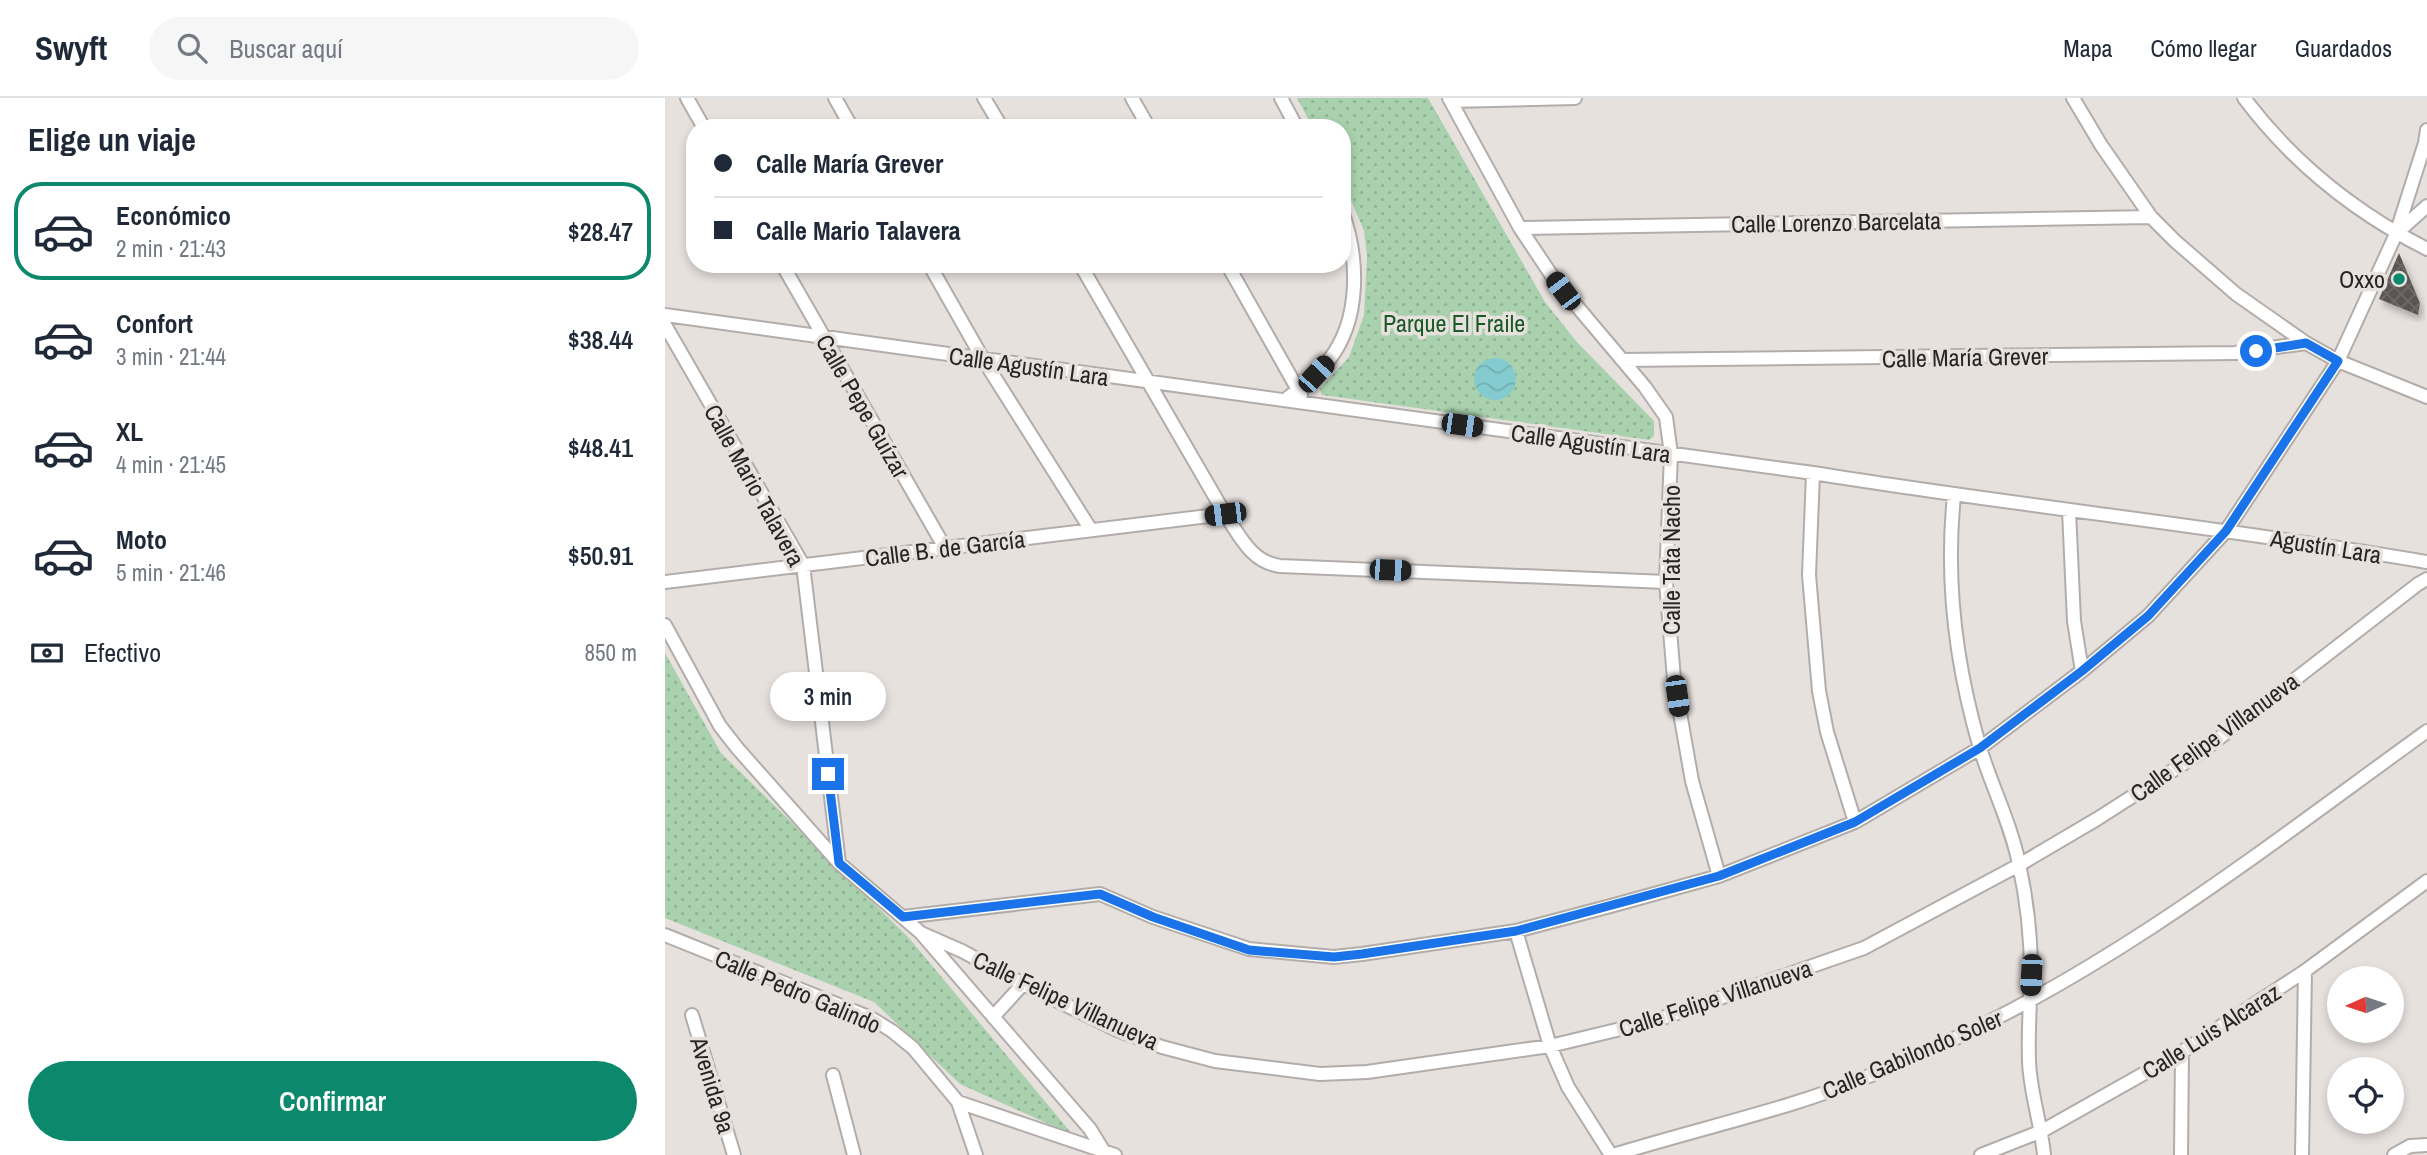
<!DOCTYPE html>
<html lang="es">
<meta charset="utf-8">
<style>
:root{--surface:#fff;--page:#f6f6f7;--text:#1f2937;--muted:#747a83;--line:#e0e1e3;--accent:#0c896c}
body{margin:0;font-family:"Archivo Narrow",sans-serif;background:var(--page);color:var(--text);height:100vh;display:flex;flex-direction:column;font-size:26px;white-space:nowrap}
*{box-sizing:border-box;margin:0}
p{font-size:23px;color:var(--muted)}
.icon{flex:none;width:38px;height:38px;fill:none;stroke:currentColor;stroke-width:2;stroke-linecap:round;stroke-linejoin:round}
.map{position:relative;flex:1;overflow:hidden}
.panel{display:flex;flex-direction:column;background:var(--surface);width:665px}
.panel>*{flex:none}
.banner{position:absolute;left:21px;top:21px;width:665px;height:154px;border-radius:28px;box-shadow:0 4px 10px #0003;display:grid;align-content:center;height:154px;padding:0 28px;background:var(--surface)}
.needle{width:46px;rotate:267deg}
.fabs{position:absolute;left:1662px;top:868px;display:grid;gap:14px}
.fabs a{display:grid;place-items:center;width:77px;height:77px;border-radius:50%;background:var(--surface);box-shadow:0 4px 10px #0003;font-size:35px}
.end{position:absolute;width:32px;height:32px;margin:-16px;border:9px solid #1a73e8;background:#fff;box-shadow:0 0 0 4px #fff}
.from{border-radius:50%}
.bubble{position:absolute;height:49px;border-radius:24px;background:var(--surface);box-shadow:0 4px 10px #0003;font-size:23px;font-weight:600;line-height:49px;text-align:center}
.car{position:absolute;width:21px;height:42px;margin:-21px -10px;border-radius:9px;box-shadow:0 0 5px 2px #0007;background:linear-gradient(#222 24%,#8ab4d8 0 40%,#222 0 76%,#8ab4d8 0 86%,#222 0)}
.banner b{display:flex;align-items:center;gap:24px;height:66px;font-size:26px}
.banner b+b{border-top:2px solid var(--line)}
.banner i{width:18px;height:18px;background:var(--text)}
ul{padding:0;list-style:none}
li{display:flex;align-items:center;gap:21px;height:98px;margin:0 14px 10px;padding:0 14px;border:4px solid transparent;border-radius:28px}
li div{flex:1}
li b{display:block;font-size:26px}
li em{font-style:normal;font-weight:600}
li.on{border-color:var(--accent)}
li>.icon{width:63px;height:63px;stroke-width:1.5}
h2{padding:0 28px;font-size:32px;line-height:84px}
.pay{display:flex;align-items:center;gap:18px;height:77px;padding:0 28px;font-size:26px}
.pay p{margin-inline-start:auto}
.button{display:flex;gap:14px;margin-top:auto;padding:14px 28px}
.button a{flex:1;height:80px;border-radius:42px;background:var(--accent);color:#fff;font-size:28px;font-weight:600;line-height:80px;text-align:center}
header{display:flex;align-items:center;gap:42px;box-sizing:border-box;height:98px;padding:0 35px;background:var(--surface);border-bottom:2px solid var(--line)}
header strong{font-size:33px}
nav{display:flex;gap:38px;margin-inline-start:auto;font-size:24px}
.search{width:490px;height:63px;background:var(--page);display:flex;align-items:center;gap:18px;box-sizing:border-box;padding:0 24px;border-radius:38px;color:var(--muted);font-size:26px}
main{display:flex;flex:1;min-height:0}
.map>svg:first-child{display:block}
.grass{fill:url(#grass-dots)}
.water{fill:url(#water-waves)}
.building{fill:url(#building-cross-hatch);filter:url(#shadow)}
.lines{fill:none;stroke-linecap:round;stroke-linejoin:round}
.street-casing{stroke:#b2adaa;stroke-width:16}
.street{stroke:#fff;stroke-width:12}
.route{stroke:#1a73e8;stroke-width:9}
.poi-dot{fill:#0c896c;stroke:#e7e1de;stroke-width:2.5}
.labels{text-anchor:middle;dominant-baseline:central;stroke-width:7;stroke-linejoin:round;paint-order:stroke}
.street-label{font-size:24px;fill:#282625;stroke:#e7e1de}
.poi-label{font-size:24px;fill:#282625;stroke:#e7e1de;text-anchor:end}
.park-label{font-size:24px;fill:#195928;stroke:#e7e1de}
</style>
<header>
<strong>Swyft</strong>
<div class="search"><svg class="icon" aria-label="search" viewBox="0 0 24 24"><circle cx="10" cy="10" r="6"/><path d="M15 15l6 6"/></svg>Buscar aquí</div>
<nav><a>Mapa</a><a>Cómo llegar</a><a>Guardados</a></nav>
</header>
<main>
<section class="panel">
<h2>Elige un viaje</h2>
<ul>
<li class="on"><svg class="icon" aria-label="car" viewBox="0 0 24 24"><path d="M5 17H2v-5l4-1 3-4h7l3 4 3 1v5h-3M9 17h6M6 11h13"/><circle cx="7" cy="17" r="2"/><circle cx="17" cy="17" r="2"/></svg><div><b>Económico</b><p>2 min · 21:43</p></div><em>$28.47</em></li>
<li><svg class="icon" aria-label="car" viewBox="0 0 24 24"><path d="M5 17H2v-5l4-1 3-4h7l3 4 3 1v5h-3M9 17h6M6 11h13"/><circle cx="7" cy="17" r="2"/><circle cx="17" cy="17" r="2"/></svg><div><b>Confort</b><p>3 min · 21:44</p></div><em>$38.44</em></li>
<li><svg class="icon" aria-label="car" viewBox="0 0 24 24"><path d="M5 17H2v-5l4-1 3-4h7l3 4 3 1v5h-3M9 17h6M6 11h13"/><circle cx="7" cy="17" r="2"/><circle cx="17" cy="17" r="2"/></svg><div><b>XL</b><p>4 min · 21:45</p></div><em>$48.41</em></li>
<li><svg class="icon" aria-label="car" viewBox="0 0 24 24"><path d="M5 17H2v-5l4-1 3-4h7l3 4 3 1v5h-3M9 17h6M6 11h13"/><circle cx="7" cy="17" r="2"/><circle cx="17" cy="17" r="2"/></svg><div><b>Moto</b><p>5 min · 21:46</p></div><em>$50.91</em></li>
</ul>
<div class="pay"><svg class="icon" aria-label="cash" viewBox="0 0 24 24"><path d="M3 7h18v10H3z"/><circle cx="12" cy="12" r="2"/></svg>Efectivo<p>850 m</p></div>
<div class="button"><a>Confirmar</a></div>
</section>
<div class="map">
<svg width="1762" height="1057" viewBox="0 0 1762 1057">
<defs>
<pattern id="grass-dots" width="8" height="8" patternUnits="userSpaceOnUse" patternTransform="scale(1.75)"><rect width="8" height="8" fill="#a9d1ad"/><path d="M2 2h.1M6 6h.1" fill="none" stroke="#91b395" stroke-width="1.8" stroke-linecap="round"/></pattern>
<pattern id="water-waves" width="16" height="10" patternUnits="userSpaceOnUse" patternTransform="scale(1.75)"><rect width="16" height="10" fill="#84cbcf"/><path d="M0 5q4-4 8 0t8 0" fill="none" stroke="#72aeb2"/></pattern>
<pattern id="building-cross-hatch" width="8" height="8" patternUnits="userSpaceOnUse" patternTransform="scale(1.75)"><rect width="8" height="8" fill="#5a5553"/><path d="M0 0l8 8M0 8l8-8" fill="none" stroke="#6e6a68"/></pattern>
<filter id="shadow"><feDropShadow dx="3" dy="5.5" stdDeviation="3.5" flood-color="#0004"/></filter>
</defs>
<rect width="100%" height="100%" fill="#e7e1de"/>
<path class="grass" d="M632 0H763L880 204 911 243 989 323V338L984 342 657 297 655 291 684 259 699 217 702 158 699 133 677 81V30H648Z
M0 555 56 655 244 840 408 1037 295 986 209 904 0 820Z"/>
<path class="water" d="M809 281a21 21 0 1 1 42 0a21 21 0 1 1-42 0Z"/>
<path class="building" d="M1734 155 1755 205 1753 217 1714 201Z"/>
<g class="lines">
<defs>
<path id="street" d="M22 0 39 30
M170 0 187 30
M319 0 337 30
M467 0 484 30
M616 0 632 30
M784 0 855 130 889 181 980 289 1001 319 1006 356 1001 484 1009 581 1027 683 1054 778
M1408 0 1436 47 1486 119 1510 143 1571 196 1641 245 1673 263 1762 299
M1579 0C1628 65 1689 114 1762 151
M786 3 910 0
M855 130 1486 119
M1734 133 1762 108
M117 166 280 450
M264 166 318 261 426 432
M415 166 560 416C575 438 586 464 615 468L1001 484
M562 166 636 297
M0 217 1148 375C1352 408 1558 429 1762 464
M0 227 138 467 174 765
M957 262 1570 255 1641 245
M620 302C635 290 651 278 664 262 696 221 694 160 677 113
M1148 375 1144 477 1154 593 1162 634 1190 724
M1289 398C1280 484 1291 568 1315 650 1327 689 1346 726 1354 766 1362 802 1366 841 1366 877 1365 906 1363 934 1364 963 1365 994 1376 1025 1379 1057
M1404 412 1409 523 1417 573
M0 484 560 416
M0 527 55 628 73 651 174 765 256 835 425 1031 441 1057
M238 819 435 796 488 819 584 851 669 859 697 856 851 833 953 806 1054 778 1190 724 1315 650 1417 573 1483 518 1561 433 1673 263 1731 136 1760 45 1762 32
M851 833 885 948 903 989 946 1057
M256 835 297 853 358 886 452 932 497 949 550 963 655 976 702 974 885 948 989 923 1199 850 1354 767 1432 721 1535 655 1753 486 1762 481
M0 837 206 920 227 933 248 950 293 1004 450 1057
M27 917 69 1057
M328 919 358 886
M168 977 189 1057
M293 1004 311 1057
M948 1057C1007 1039 1067 1024 1126 1006 1175 991 1223 971 1269 950 1448 871 1604 747 1762 633
M1316 1057 1377 1033 1517 954 1640 873 1762 783
M1516 1057 1517 954
M1637 1057 1640 873
M1729 1057 1745 1048 1762 1047"/>
</defs>
<use href="#street" class="street-casing"/>
<use href="#street" class="street"/>
</g>
<g class="lines">
<path class="route" d="M163 676 174 765 238 819 435 796 488 819 584 852 669 859 697 856 851 833 1054 778 1190 724 1315 650 1417 573 1483 518 1561 433 1673 263 1641 245 1591 253"/>
</g>
<circle class="poi-dot" cx="1734" cy="181" r="7"/>
<g class="labels">
<g class="street-label">
<text transform="translate(1171 124) rotate(-1)">Calle Lorenzo Barcelata</text>
<text transform="translate(1300 259) rotate(-1)">Calle María Grever</text>
<text transform="translate(364 268) rotate(8)">Calle Agustín Lara</text>
<text transform="translate(198 308) rotate(60)">Calle Pepe Guízar</text>
<text transform="translate(926 345) rotate(8)">Calle Agustín Lara</text>
<text transform="translate(90 387) rotate(61)">Calle Mario Talavera</text>
<text transform="translate(1661 448) rotate(9)">Agustín Lara</text>
<text transform="translate(280 450) rotate(-7)">Calle B. de García</text>
<text transform="translate(1006 462) rotate(-90)">Calle Tata Nacho</text>
<text transform="translate(1549 639) rotate(-36)">Calle Felipe Villanueva</text>
<text transform="translate(133 893) rotate(23)">Calle Pedro Galindo</text>
<text transform="translate(1050 900) rotate(-18)">Calle Felipe Villanueva</text>
<text transform="translate(401 902) rotate(25)">Calle Felipe Villanueva</text>
<text transform="translate(1546 933) rotate(-32)">Calle Luis Alcaraz</text>
<text transform="translate(1247 956) rotate(-23)">Calle Gabilondo Soler</text>
<text transform="translate(48 987) rotate(73)">Avenida 9a</text>
</g>
<g class="poi-label">
<text x="1720" y="181">Oxxo</text>
</g>
<g class="park-label">
<text x="789" y="225">Parque El Fraile</text>
</g>
</g>
</svg>
<div class="fabs">
<a><svg class="needle" viewBox="-14 -14 28 28"><path d="M0-13l5 13h-10z" fill="#e53935"/><path d="M0 13l5-13h-10z" fill="#747a83"/></svg></a>
<a><svg class="icon" aria-label="locate" viewBox="0 0 24 24"><circle cx="12" cy="12" r="6"/><path d="M12 2v4M12 18v4M2 12h4M18 12h4"/></svg></a>
</div>
<i class="end from" style="left:1591px;top:253px"></i>
<i class="end" style="left:163px;top:676px"></i>
<div class="bubble" style="left:105px;top:574px;width:116px">3 min</div>
<i class="car" style="left:898px;top:193px;rotate:323deg"></i>
<i class="car" style="left:651px;top:276px;rotate:43deg"></i>
<i class="car" style="left:797px;top:327px;rotate:98deg"></i>
<i class="car" style="left:560px;top:416px;rotate:263deg"></i>
<i class="car" style="left:725px;top:472px;rotate:92deg"></i>
<i class="car" style="left:1012px;top:598px;rotate:172deg"></i>
<i class="car" style="left:1366px;top:877px;rotate:183deg"></i>
<div class="banner">
<b><i class="from"></i>Calle María Grever</b>
<b><i></i>Calle Mario Talavera</b>
</div>
</div>
</main>
